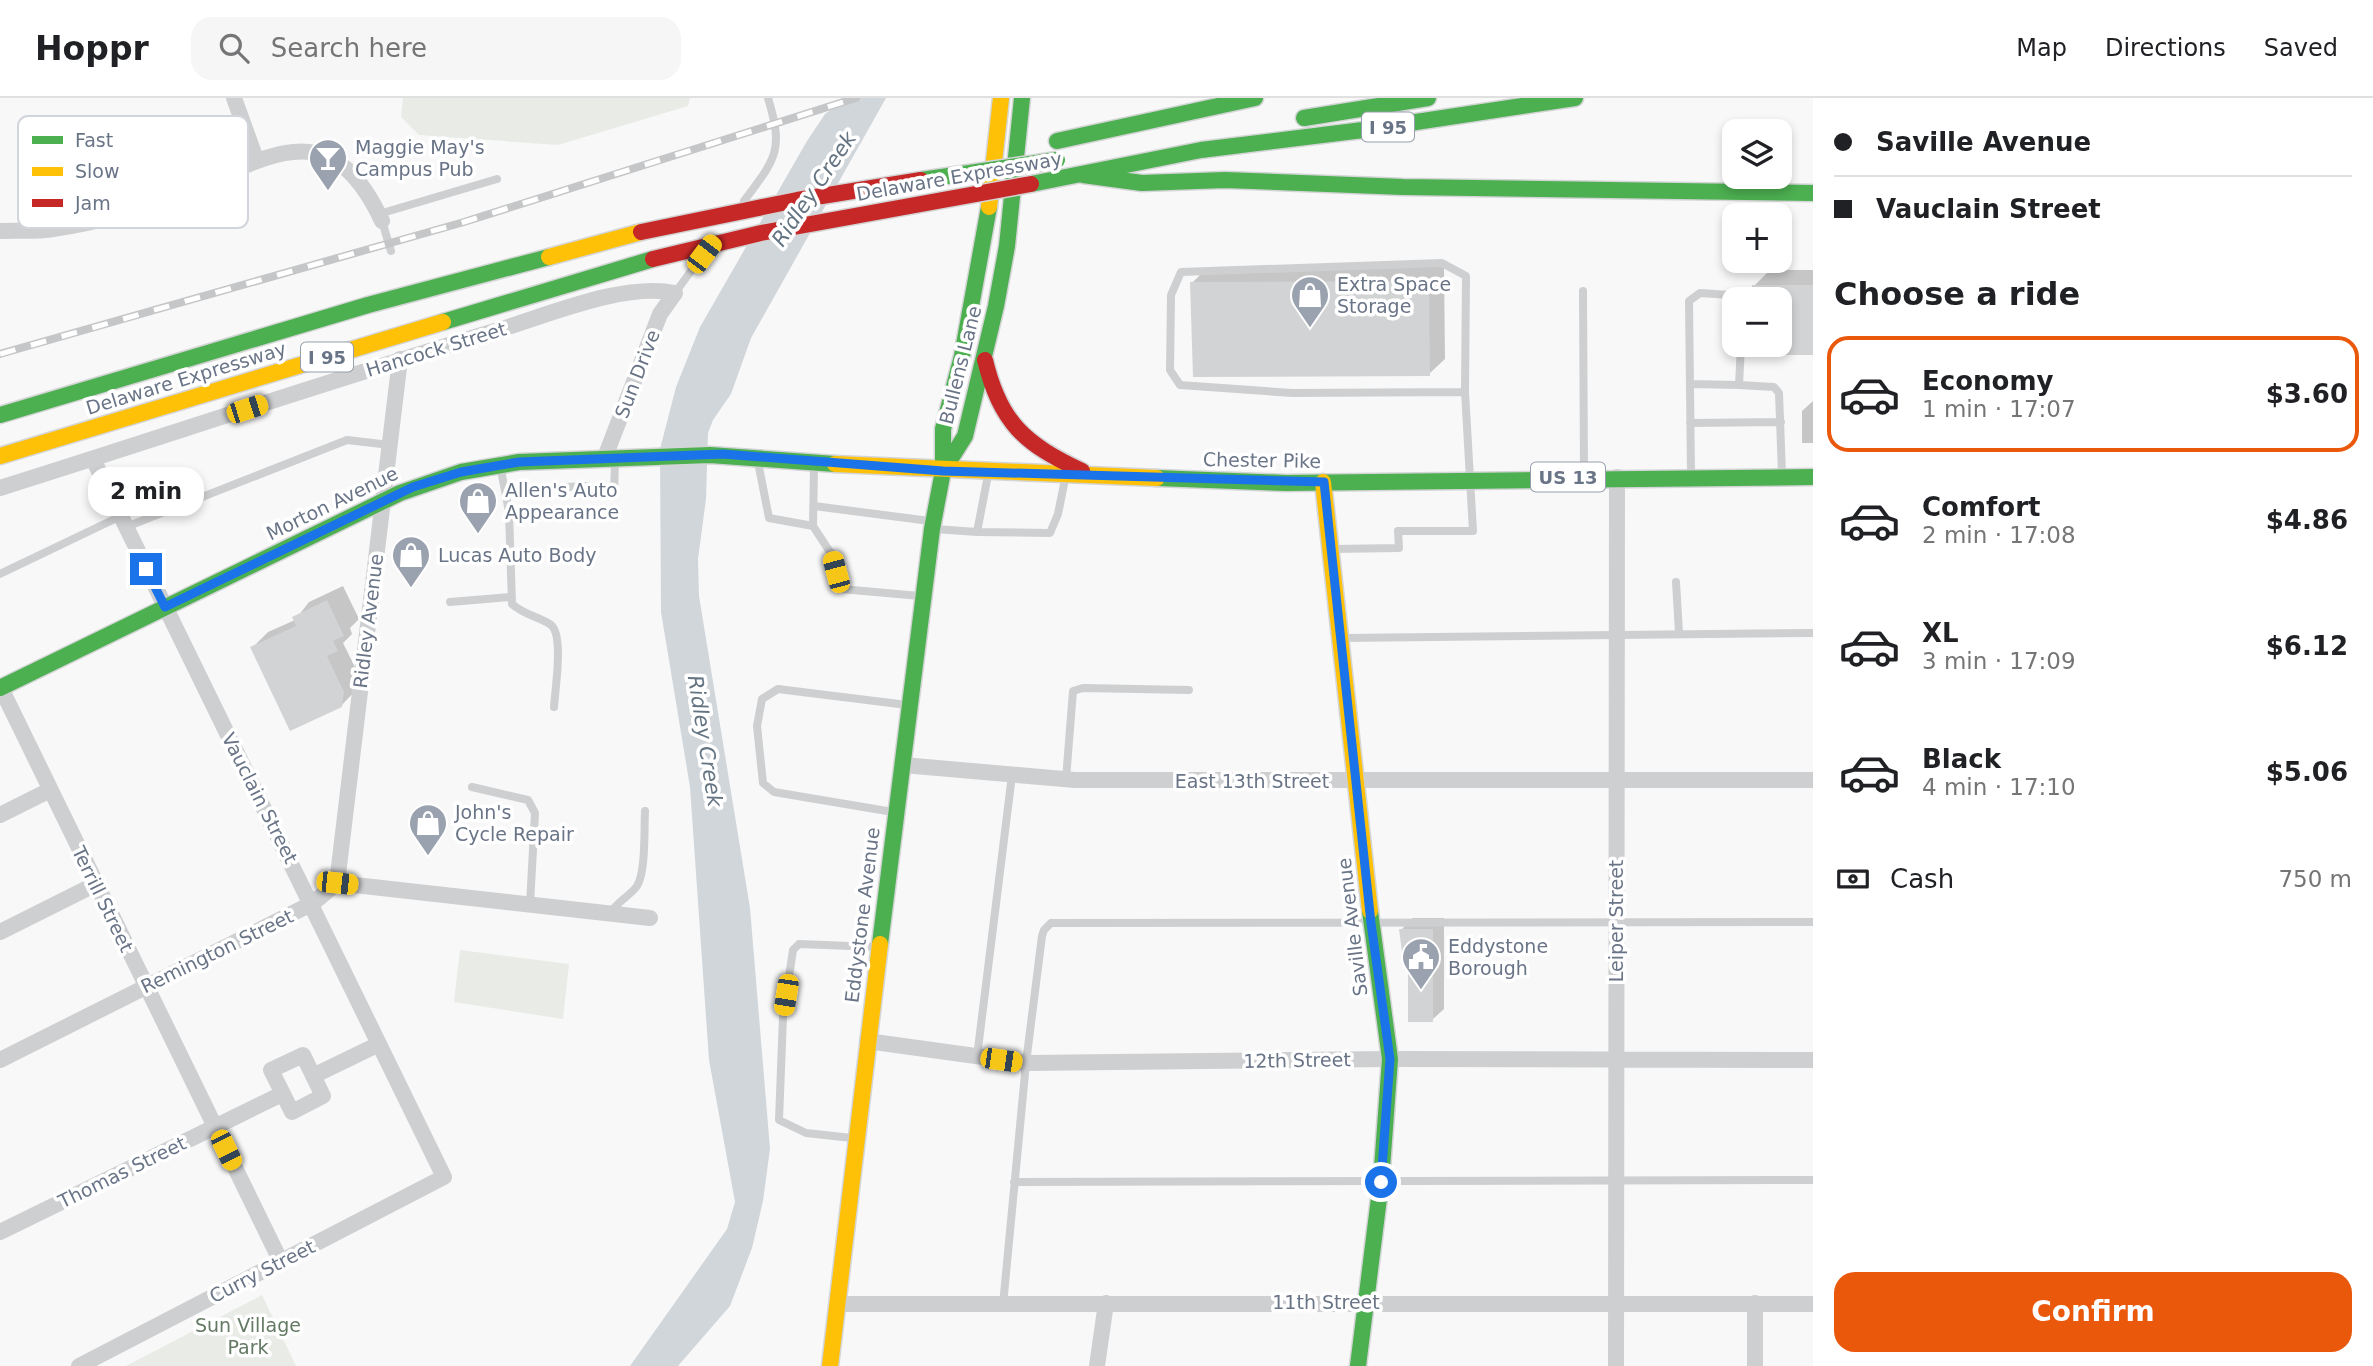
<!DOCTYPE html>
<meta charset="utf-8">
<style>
:root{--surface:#fff;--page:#f6f6f6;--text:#202124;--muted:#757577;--line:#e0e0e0;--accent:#ea580c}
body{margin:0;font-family:"DejaVu Sans",sans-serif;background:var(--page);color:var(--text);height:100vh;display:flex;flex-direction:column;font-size:26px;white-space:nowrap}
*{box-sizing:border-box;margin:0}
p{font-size:23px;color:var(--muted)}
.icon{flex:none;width:38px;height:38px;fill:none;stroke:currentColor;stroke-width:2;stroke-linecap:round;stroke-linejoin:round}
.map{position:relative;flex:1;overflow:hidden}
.drawer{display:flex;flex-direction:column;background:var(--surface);width:560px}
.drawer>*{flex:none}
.top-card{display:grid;align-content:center;height:154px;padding:0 21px;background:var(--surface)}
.controls{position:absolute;left:1722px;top:21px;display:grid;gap:14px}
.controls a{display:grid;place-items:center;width:70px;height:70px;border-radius:14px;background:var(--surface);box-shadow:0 4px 10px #0003;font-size:35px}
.end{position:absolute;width:32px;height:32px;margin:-16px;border:9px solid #1a73e8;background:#fff;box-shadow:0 0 0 4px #fff}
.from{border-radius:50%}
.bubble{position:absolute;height:49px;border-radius:21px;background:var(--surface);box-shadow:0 4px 10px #0003;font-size:23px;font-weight:700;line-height:49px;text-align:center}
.car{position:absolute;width:21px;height:42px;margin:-21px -10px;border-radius:9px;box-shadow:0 0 5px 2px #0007;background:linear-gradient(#f5c518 24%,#345 0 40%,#f5c518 0 76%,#345 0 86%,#f5c518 0)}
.top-card b{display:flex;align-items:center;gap:24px;height:66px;font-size:26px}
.top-card b+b{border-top:2px solid var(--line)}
.top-card i{width:18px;height:18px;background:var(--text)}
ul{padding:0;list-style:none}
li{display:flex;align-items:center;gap:21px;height:116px;margin:0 14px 10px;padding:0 7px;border:4px solid transparent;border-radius:21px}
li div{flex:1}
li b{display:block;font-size:26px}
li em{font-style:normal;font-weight:700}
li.active{border-color:var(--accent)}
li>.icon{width:63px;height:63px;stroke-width:1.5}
h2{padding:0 21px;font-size:32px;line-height:84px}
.pay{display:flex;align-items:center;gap:18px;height:77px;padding:0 21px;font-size:26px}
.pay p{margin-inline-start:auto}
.action{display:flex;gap:14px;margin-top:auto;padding:14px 21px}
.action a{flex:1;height:80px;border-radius:21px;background:var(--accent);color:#fff;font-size:28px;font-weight:700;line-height:80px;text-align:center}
header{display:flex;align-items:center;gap:42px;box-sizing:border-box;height:98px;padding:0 35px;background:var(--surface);border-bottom:2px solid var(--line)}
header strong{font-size:33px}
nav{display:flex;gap:38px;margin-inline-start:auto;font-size:24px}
.search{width:490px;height:63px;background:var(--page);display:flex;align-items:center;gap:18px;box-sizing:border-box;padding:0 24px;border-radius:21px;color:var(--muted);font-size:26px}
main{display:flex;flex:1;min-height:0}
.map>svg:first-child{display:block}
.green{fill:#e8ebe6}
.water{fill:#d1d6db}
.shadow{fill:#0003}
.building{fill:#d2d3d4}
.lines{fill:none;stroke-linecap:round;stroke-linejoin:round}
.fast-casing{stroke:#d4d5d6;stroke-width:19}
.slow-casing{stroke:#d4d5d6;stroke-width:19}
.jam-casing{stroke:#d4d5d6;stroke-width:19}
.lane{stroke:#cecfd1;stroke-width:8}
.street{stroke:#cecfd1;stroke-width:16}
.fast{stroke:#4caf50;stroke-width:16}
.slow{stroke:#ffc107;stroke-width:16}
.jam{stroke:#c62828;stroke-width:16}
.rail-casing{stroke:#c5c6c7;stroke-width:8}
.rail{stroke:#fff;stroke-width:5;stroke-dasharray:16;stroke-linecap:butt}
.fast-bridge-casing{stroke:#d4d4d5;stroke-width:19;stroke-linecap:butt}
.jam-bridge-casing{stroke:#d4d4d5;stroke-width:19;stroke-linecap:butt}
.fast-bridge{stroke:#4caf50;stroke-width:16}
.jam-bridge{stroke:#c62828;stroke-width:16}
.route{stroke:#1a73e8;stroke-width:9}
.labels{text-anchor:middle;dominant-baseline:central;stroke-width:7;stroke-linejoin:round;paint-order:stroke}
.shield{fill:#fff;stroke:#969eab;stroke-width:2}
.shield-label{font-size:18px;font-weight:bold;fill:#697487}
.poi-label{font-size:19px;fill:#697487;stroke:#fff;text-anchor:start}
.street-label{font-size:19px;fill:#697487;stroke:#fff}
.park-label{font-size:19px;fill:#647963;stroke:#fff}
.water-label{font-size:21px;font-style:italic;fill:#647482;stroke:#fff}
.key{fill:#fff;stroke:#d2d5db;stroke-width:2}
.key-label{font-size:19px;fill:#697487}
</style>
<header>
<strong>Hoppr</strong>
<div class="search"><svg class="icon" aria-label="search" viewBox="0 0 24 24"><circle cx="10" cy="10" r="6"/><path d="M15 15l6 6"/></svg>Search here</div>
<nav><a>Map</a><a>Directions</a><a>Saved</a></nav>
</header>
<main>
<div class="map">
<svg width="1813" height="1268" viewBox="0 0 1813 1268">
<rect width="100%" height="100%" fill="#f8f8f8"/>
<path class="green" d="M403 0H690L688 8 558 47 419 37 401 19Z
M460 852 569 866 563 921 454 904Z
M262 1197 296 1268H126Z"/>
<path class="water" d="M847 0H886L751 240 731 296 713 322 708 335 706 401 698 461 699 498 750 810 770 1051 763 1103 752 1150 730 1208 678 1268H630L727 1131 735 1104 709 962 690 689 661 514 660 351 676 289 700 229 807 43 825 16Z"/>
<path class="shadow" d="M1444 168 1445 261 1429 276 1192 185 1208 169Z
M1770 172H1813V255H1754V247H1780V201H1754V188Z
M1813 303V345H1802V313Z
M343 488 359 521 350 530 352 536 343 545 359 577 357 591 341 608 252 550 268 534 295 522 309 504Z
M1413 820H1444V911L1432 922 1401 832Z"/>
<path class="building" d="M1429 183 1430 278 1193 279 1190 184Z
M1752 187H1813V257H1780V201H1752Z
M327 502 344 538 333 543 338 553 327 558 344 594 342 609 290 633 250 549 296 528 292 519Z
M1399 831H1433V924H1408V862H1403Z"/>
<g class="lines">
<defs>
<path id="fast" d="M1304 20 1428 0
M1057 43 1255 0
M1083 77 1142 85 1225 82 1403 89 1813 95
M1031 86 1201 52 1363 32 1575 0
M443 224 653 161
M0 317 368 207 549 159
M943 373 965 338 996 208 1007 148 1022 0
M1157 380 1286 385 1813 379
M0 590 400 395 461 374 519 364 710 357 835 366
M880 846 932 431 943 373V331L962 258 989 109
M1358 1268 1381 1084 1390 961 1370 813"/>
<path id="slow" d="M989 109 1001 0
M549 159 641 134
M0 358 443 224
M835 366 1157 380
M1323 384 1370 813
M830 1268 880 846"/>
<path id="jam" d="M985 262C1000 325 1025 346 1082 373"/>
</defs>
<use href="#fast" class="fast-casing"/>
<use href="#slow" class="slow-casing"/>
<use href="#jam" class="jam-casing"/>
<path class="lane" d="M744 103C776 60 784 53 768 0
M379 116 497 81
M382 123 391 153
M1583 193 1584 376
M675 195 702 158
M1741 247 1739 287 1774 289 1779 295 1782 376
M1690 286 1739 287
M1690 325 1781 324
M758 364 769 420 813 428
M814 370 813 428 832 457 841 491 920 498
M501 372 509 414 512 506C524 517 540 519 551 527 564 537 555 592 554 609
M1691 376 1689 203 1700 195 1730 197 1738 201
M988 377 977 434 1050 435 1058 416 1065 381
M505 392 587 388 614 396 615 363
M814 408 930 423
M126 429 347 342 390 347
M935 431 977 434
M1332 451 1399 450 1398 433H1473L1465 294 1466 178 1442 165 1181 174 1171 197 1170 272 1180 287 1292 295 1465 294
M0 476 121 418
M1676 484 1679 535
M450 504 511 499
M1341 540 1813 535
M1066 681 1073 593 1083 590 1189 592
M472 689 528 702 535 715 530 806
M893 714 774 694 763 685 757 628 762 601 778 591 907 607
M609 816C618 803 632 796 637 788 646 774 644 731 645 713
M977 959 1012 677
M852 1040 806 1035 779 1022 783 919 793 852 799 846 876 849
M1014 1084 1813 1082
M1003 1207 1026 965 1042 838 1044 832 1051 825 1813 824"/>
<path class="street" d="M234 0 256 61
M0 133C17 132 36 134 53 131 94 125 140 112 177 97 263 64 328 7 382 123
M0 390C165 338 329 283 495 233 546 218 623 184 675 195L660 216 605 359
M0 588 281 1164
M903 667 1075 682H1813
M0 717 50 692
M337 785 400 261
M0 834 96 786
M867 943 1026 965 1390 961 1813 962
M303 957 323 998 292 1014 271 972Z
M0 962 313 805 337 785 650 820
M313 978 379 946
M0 1134 282 996
M1755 1205V1268
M839 1206H1813
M79 1268 444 1079 93 361
M1097 1268 1106 1205
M1616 1268 1617 379"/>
<use href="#fast" class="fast"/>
<use href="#slow" class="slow"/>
<use href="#jam" class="jam"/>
<defs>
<path id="rail" d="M0 256 464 124 856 0"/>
</defs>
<use href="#rail" class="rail-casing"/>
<use href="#rail" class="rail"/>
<defs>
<path id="fast-bridge" d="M921 82 1057 62"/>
<path id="jam-bridge" d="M641 134 797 102 921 82
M653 161 761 135 1031 86"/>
</defs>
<use href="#fast-bridge" class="fast-bridge-casing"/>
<use href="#jam-bridge" class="jam-bridge-casing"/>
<use href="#fast-bridge" class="fast-bridge"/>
<use href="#jam-bridge" class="jam-bridge"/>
</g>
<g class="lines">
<path class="route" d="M146 471 165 509 413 389 461 374 519 364 723 356 943 373 1324 384 1371 825 1390 961 1381 1084"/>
</g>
<defs>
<symbol id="bar-pin" viewBox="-11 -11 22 30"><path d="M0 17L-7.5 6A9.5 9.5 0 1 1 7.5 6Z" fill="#9ba2af" stroke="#fff"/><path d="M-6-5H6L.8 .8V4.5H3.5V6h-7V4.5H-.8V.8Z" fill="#fff"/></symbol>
<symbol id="shop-pin" viewBox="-11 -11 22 30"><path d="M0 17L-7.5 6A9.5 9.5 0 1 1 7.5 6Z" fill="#9ba2af" stroke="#fff"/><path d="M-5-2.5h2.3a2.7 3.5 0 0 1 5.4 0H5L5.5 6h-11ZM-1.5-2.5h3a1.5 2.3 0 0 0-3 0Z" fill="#fff"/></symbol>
<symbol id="civic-pin" viewBox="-11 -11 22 30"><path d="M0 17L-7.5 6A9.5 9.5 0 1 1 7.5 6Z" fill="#9ba2af" stroke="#fff"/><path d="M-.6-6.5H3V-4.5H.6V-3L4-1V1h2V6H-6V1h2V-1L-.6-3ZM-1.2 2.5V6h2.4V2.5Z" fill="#fff"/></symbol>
</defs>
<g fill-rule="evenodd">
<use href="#bar-pin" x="306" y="38" width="44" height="60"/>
<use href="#shop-pin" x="1288" y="175" width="44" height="60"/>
<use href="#shop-pin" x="456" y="381" width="44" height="60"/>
<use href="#shop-pin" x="389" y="435" width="44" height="60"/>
<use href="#shop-pin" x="406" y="703" width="44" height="60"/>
<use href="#civic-pin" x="1399" y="837" width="44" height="60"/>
</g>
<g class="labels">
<g class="shield">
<rect x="1362" y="14.5" width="52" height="29" rx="5"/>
<rect x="301" y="244.5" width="52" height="29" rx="5"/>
<rect x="1531" y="364.5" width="74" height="29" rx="5"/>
</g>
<g class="shield-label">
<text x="1388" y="29">I 95</text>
<text x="327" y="259">I 95</text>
<text x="1568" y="379">US 13</text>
</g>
<g class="poi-label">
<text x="355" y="49">Maggie May's<tspan x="355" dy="22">Campus Pub</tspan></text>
<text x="1337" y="186">Extra Space<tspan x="1337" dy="22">Storage</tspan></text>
<text x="505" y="392">Allen's Auto<tspan x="505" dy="22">Appearance</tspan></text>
<text x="438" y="457">Lucas Auto Body</text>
<text x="455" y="714">John's<tspan x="455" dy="22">Cycle Repair</tspan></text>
<text x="1448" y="848">Eddystone<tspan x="1448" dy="22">Borough</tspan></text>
</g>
<g class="street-label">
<text transform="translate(959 78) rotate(-10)">Delaware Expressway</text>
<text transform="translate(436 251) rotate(-17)">Hancock Street</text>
<text transform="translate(960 267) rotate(-76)">Bullens Lane</text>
<text transform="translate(637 276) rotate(-69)">Sun Drive</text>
<text transform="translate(186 280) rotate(-17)">Delaware Expressway</text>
<text transform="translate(1262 362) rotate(1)">Chester Pike</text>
<text transform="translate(332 405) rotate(-26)">Morton Avenue</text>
<text transform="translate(368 523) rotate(-83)">Ridley Avenue</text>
<text x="1252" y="683">East 13th Street</text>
<text transform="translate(260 700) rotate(63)">Vauclain Street</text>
<text transform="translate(103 801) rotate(64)">Terrill Street</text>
<text transform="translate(862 817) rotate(-83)">Eddystone Avenue</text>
<text transform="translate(1616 823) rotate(-90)">Leiper Street</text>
<text transform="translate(1352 829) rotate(-97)">Saville Avenue</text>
<text transform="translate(217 853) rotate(-26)">Remington Street</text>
<text transform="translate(1297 962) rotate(-1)">12th Street</text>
<text transform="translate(122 1074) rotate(-26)">Thomas Street</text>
<text transform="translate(262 1173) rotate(-27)">Curry Street</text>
<text x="1326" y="1204">11th Street</text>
</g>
<g class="park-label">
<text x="248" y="1227">Sun Village<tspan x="248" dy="22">Park</tspan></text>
</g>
<g class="water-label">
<text transform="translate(814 91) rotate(-56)">Ridley Creek</text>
<text transform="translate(705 643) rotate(81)">Ridley Creek</text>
</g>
</g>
<rect x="18" y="18" width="230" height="112" rx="10" class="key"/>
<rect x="32" y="38" width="31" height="8" fill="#4caf50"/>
<rect x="32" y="69" width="31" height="9" fill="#ffc107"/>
<rect x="32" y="101" width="31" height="8" fill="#c62828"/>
<g class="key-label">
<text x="75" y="49">Fast</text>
<text x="75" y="80">Slow</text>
<text x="75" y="112">Jam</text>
</g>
</svg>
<div class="controls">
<a><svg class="icon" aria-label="layers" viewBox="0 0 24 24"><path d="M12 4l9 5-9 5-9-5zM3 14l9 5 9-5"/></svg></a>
<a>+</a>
<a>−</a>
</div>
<i class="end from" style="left:1381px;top:1084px"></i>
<i class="end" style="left:146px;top:471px"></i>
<div class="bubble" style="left:88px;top:369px;width:116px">2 min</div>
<i class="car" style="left:704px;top:156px;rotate:37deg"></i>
<i class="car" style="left:247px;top:311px;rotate:72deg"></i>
<i class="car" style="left:836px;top:474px;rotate:345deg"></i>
<i class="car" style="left:337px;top:785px;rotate:96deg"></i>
<i class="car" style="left:786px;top:897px;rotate:189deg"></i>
<i class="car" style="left:1001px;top:962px;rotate:98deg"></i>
<i class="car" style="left:226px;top:1052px;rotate:154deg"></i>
</div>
<section class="drawer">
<div class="top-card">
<b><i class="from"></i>Saville Avenue</b>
<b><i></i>Vauclain Street</b>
</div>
<h2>Choose a ride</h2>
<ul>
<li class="active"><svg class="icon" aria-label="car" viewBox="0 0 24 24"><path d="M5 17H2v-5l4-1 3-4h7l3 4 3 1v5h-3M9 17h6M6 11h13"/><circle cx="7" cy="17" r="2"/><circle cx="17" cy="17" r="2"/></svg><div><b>Economy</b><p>1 min · 17:07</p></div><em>$3.60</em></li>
<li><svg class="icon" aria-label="car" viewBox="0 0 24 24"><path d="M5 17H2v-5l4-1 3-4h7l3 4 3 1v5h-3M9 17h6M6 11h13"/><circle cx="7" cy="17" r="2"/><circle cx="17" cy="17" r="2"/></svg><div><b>Comfort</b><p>2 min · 17:08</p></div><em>$4.86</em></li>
<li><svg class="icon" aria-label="car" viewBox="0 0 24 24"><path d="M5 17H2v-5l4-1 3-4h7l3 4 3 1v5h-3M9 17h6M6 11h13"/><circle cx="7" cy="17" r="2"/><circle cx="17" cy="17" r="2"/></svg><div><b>XL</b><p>3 min · 17:09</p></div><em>$6.12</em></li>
<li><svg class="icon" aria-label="car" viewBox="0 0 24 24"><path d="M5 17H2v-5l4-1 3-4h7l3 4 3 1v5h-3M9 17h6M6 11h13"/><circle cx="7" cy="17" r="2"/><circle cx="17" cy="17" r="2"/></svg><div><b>Black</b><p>4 min · 17:10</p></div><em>$5.06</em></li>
</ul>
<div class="pay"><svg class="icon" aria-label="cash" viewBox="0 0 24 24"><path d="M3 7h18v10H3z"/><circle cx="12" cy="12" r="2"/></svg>Cash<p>750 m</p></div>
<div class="action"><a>Confirm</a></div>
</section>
</main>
